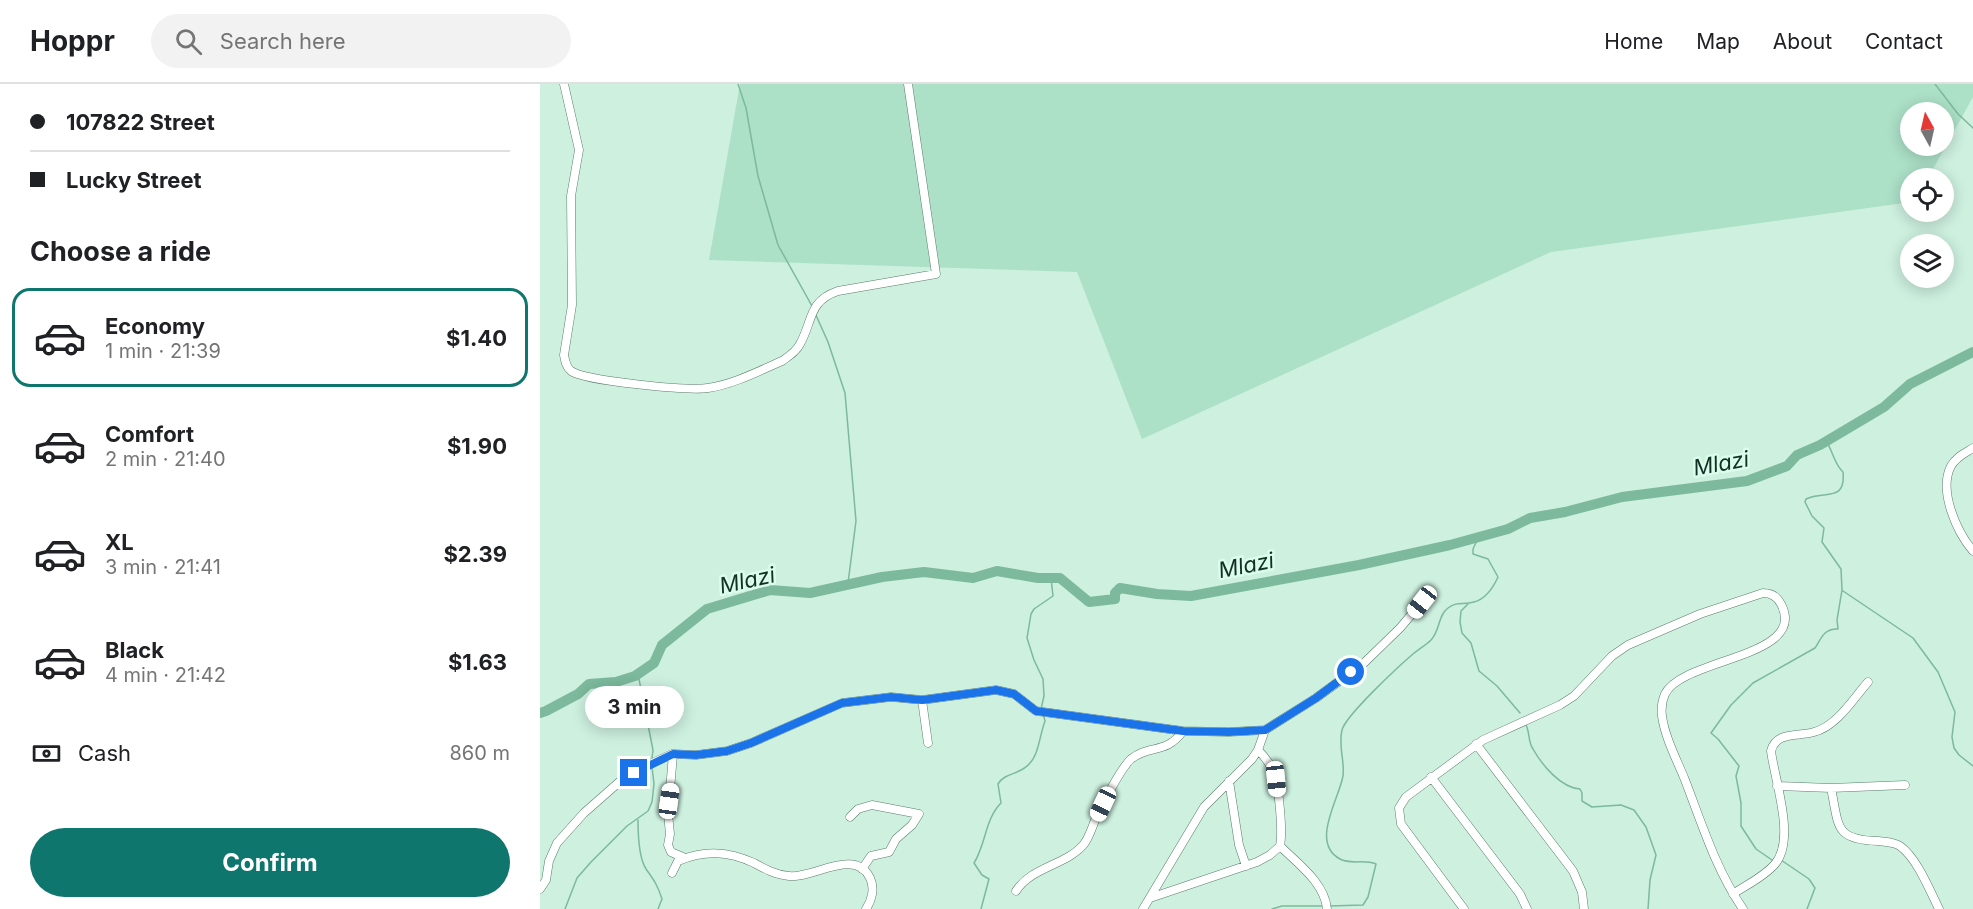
<!DOCTYPE html>
<meta charset="utf-8">
<style>
:root{--surface:#fff;--page:#f2f2f2;--text:#202124;--muted:#757577;--line:#e0e0e0;--accent:#0f766e}
body{margin:0;font-family:Inter,sans-serif;background:var(--page);color:var(--text);height:100vh;display:flex;flex-direction:column;font-size:22px;white-space:nowrap}
*{box-sizing:border-box;margin:0}
p{font-size:20px;color:var(--muted)}
.icon{flex:none;width:33px;height:33px;fill:none;stroke:currentColor;stroke-width:2;stroke-linecap:round;stroke-linejoin:round}
.map{position:relative;flex:1;overflow:hidden}
.drawer{display:flex;flex-direction:column;background:var(--surface);width:540px}
.drawer>*{flex:none}
.top-card{display:grid;align-content:center;height:132px;padding:0 30px;background:var(--surface)}
.needle{width:39px;rotate:352deg}
.tools{position:absolute;left:1360px;top:18px;display:grid;gap:12px}
.tools a{display:grid;place-items:center;width:54px;height:54px;border-radius:50%;background:var(--surface);box-shadow:0 3px 15px #0003;font-size:30px}
.end{position:absolute;width:27px;height:27px;margin:-14px;border:8px solid #1a73e8;background:#fff;box-shadow:0 0 0 3px #fff}
.from{border-radius:50%}
.bubble{position:absolute;height:42px;border-radius:21px;background:var(--surface);box-shadow:0 3px 15px #0003;font-size:20px;font-weight:700;line-height:42px;text-align:center}
.car{position:absolute;width:18px;height:36px;margin:-18px -9px;border-radius:8px;box-shadow:0 0 4px 2px #0007;background:linear-gradient(#fff 24%,#345 0 40%,#fff 0 76%,#345 0 86%,#fff 0)}
.top-card b{display:flex;align-items:center;gap:21px;height:57px;font-size:22px}
.top-card b+b{border-top:2px solid var(--line)}
.top-card i{width:15px;height:15px;background:var(--text)}
ul{padding:0;list-style:none}
li{display:flex;align-items:center;gap:18px;height:99px;margin:0 12px 9px;padding:0 18px;border:3px solid transparent;border-radius:18px}
li div{flex:1}
li b{display:block;font-size:22px}
li em{font-style:normal;font-weight:700}
li.active{border-color:var(--accent)}
li>.icon{width:54px;height:54px;stroke-width:1.5}
h2{padding:0 30px;font-size:27px;line-height:72px}
.pay{display:flex;align-items:center;gap:15px;height:66px;padding:0 30px;font-size:22px}
.pay p{margin-inline-start:auto}
.primary-button{display:flex;gap:12px;margin-top:auto;padding:12px 30px}
.primary-button a{flex:1;height:69px;border-radius:36px;background:var(--accent);color:#fff;font-size:24px;font-weight:700;line-height:69px;text-align:center}
header{display:flex;align-items:center;gap:36px;box-sizing:border-box;height:84px;padding:0 30px;background:var(--surface);border-bottom:2px solid var(--line)}
header strong{font-size:28px}
nav{display:flex;gap:33px;margin-inline-start:auto;font-size:21px}
.search{width:420px;height:54px;background:var(--page);display:flex;align-items:center;gap:15px;box-sizing:border-box;padding:0 21px;border-radius:33px;color:var(--muted);font-size:22px}
main{display:flex;flex:1;min-height:0}
.map>svg:first-child{display:block}
.green{fill:#ace0c7;fill-rule:evenodd}
.lines{fill:none;stroke-linecap:round;stroke-linejoin:round}
.stream{stroke:#7cb99d;stroke-width:1.5}
.river{stroke:#7cb99d;stroke-width:10}
.minor-casing{stroke:#5c7c6d;stroke-width:9}
.minor{stroke:#fff;stroke-width:8}
.route{stroke:#1a73e8;stroke-width:8}
.labels{text-anchor:middle;dominant-baseline:central;stroke-width:5;stroke-linejoin:round;paint-order:stroke}
.water-label{font-size:22px;font-style:italic;fill:#133024;stroke:#dafdec}
</style>
<header>
<strong>Hoppr</strong>
<div class="search"><svg class="icon" aria-label="search" viewBox="0 0 24 24"><circle cx="10" cy="10" r="6"/><path d="M15 15l6 6"/></svg>Search here</div>
<nav><a>Home</a><a>Map</a><a>About</a><a>Contact</a></nav>
</header>
<main>
<section class="drawer">
<div class="top-card">
<b><i class="from"></i>107822 Street</b>
<b><i></i>Lucky Street</b>
</div>
<h2>Choose a ride</h2>
<ul>
<li class="active"><svg class="icon" aria-label="car" viewBox="0 0 24 24"><path d="M5 17H2v-5l4-1 3-4h7l3 4 3 1v5h-3M9 17h6M6 11h13"/><circle cx="7" cy="17" r="2"/><circle cx="17" cy="17" r="2"/></svg><div><b>Economy</b><p>1 min · 21:39</p></div><em>$1.40</em></li>
<li><svg class="icon" aria-label="car" viewBox="0 0 24 24"><path d="M5 17H2v-5l4-1 3-4h7l3 4 3 1v5h-3M9 17h6M6 11h13"/><circle cx="7" cy="17" r="2"/><circle cx="17" cy="17" r="2"/></svg><div><b>Comfort</b><p>2 min · 21:40</p></div><em>$1.90</em></li>
<li><svg class="icon" aria-label="car" viewBox="0 0 24 24"><path d="M5 17H2v-5l4-1 3-4h7l3 4 3 1v5h-3M9 17h6M6 11h13"/><circle cx="7" cy="17" r="2"/><circle cx="17" cy="17" r="2"/></svg><div><b>XL</b><p>3 min · 21:41</p></div><em>$2.39</em></li>
<li><svg class="icon" aria-label="car" viewBox="0 0 24 24"><path d="M5 17H2v-5l4-1 3-4h7l3 4 3 1v5h-3M9 17h6M6 11h13"/><circle cx="7" cy="17" r="2"/><circle cx="17" cy="17" r="2"/></svg><div><b>Black</b><p>4 min · 21:42</p></div><em>$1.63</em></li>
</ul>
<div class="pay"><svg class="icon" aria-label="cash" viewBox="0 0 24 24"><path d="M3 7h18v10H3z"/><circle cx="12" cy="12" r="2"/></svg>Cash<p>860 m</p></div>
<div class="primary-button"><a>Confirm</a></div>
</section>
<div class="map">
<svg width="1433" height="825" viewBox="0 0 1433 825">
<rect width="100%" height="100%" fill="#cdf0df"/>
<path class="green" d="M200 0H1433V13L1388 94H1371V118L1011 168 602 355 537 188 169 176ZM1371 28H1404V62H1371Z"/>
<g class="lines">
<path class="stream" d="M198 0 206 24 218 92 238 161 272 222
M1395 0 1418 30 1433 44
M275 229 288 258 305 309 316 437 308 499
M1303 507 1373 554 1398 588 1415 628 1412 653 1414 664 1419 671 1433 682
M928 520 921 527 920 538 922 549 931 559 939 587 957 602 980 629
M98 590 113 666 112 674
M501 625 504 612 503 595 494 576 487 554 491 530 494 525 513 512 511 494
M986 641C990 649 988 658 993 665 1002 681 1021 704 1040 705L1042 709V717L1052 723 1081 721 1094 726 1106 743 1116 771 1110 796 1108 825
M98 736C98 749 99 774 106 785 114 796 118 802 122 815L118 825
M1232 776 1216 765 1201 742V719L1196 692 1199 682 1178 655 1171 649 1191 621 1213 599 1275 564C1281 555 1284 544 1298 545L1297 536 1302 506 1301 485 1282 458 1284 444 1272 432 1265 418 1266 415C1284 406 1306 419 1303 388 1294 380 1293 367 1286 357
M1241 776 1269 795 1275 804 1267 825
M789 822 823 821 828 813 836 780C825 775 810 781 800 775 770 759 799 715 803 692 805 677 798 662 802 646 806 631 859 582 873 570 879 565 886 561 891 556 900 547 898 531 908 524 917 517 923 521 934 518 946 515 953 504 958 493L948 475 933 470V465L939 452
M25 825 37 794 51 778 87 742 108 727 112 718 114 700 112 683
M441 825 449 795 442 791 434 779C446 760 445 735 461 719L458 700C465 688 481 691 490 679 499 669 500 650 505 637L504 633
M732 825 742 822H784"/>
<path class="river" d="M0 629 6 627 38 610 49 600 76 598 95 592 114 579 122 561 167 525 230 506 270 509 342 493 384 488 433 494 457 487 498 494H520L549 518 575 515V509L580 504 617 510 651 512 819 481 910 461 968 445 990 434 1025 428 1082 413 1207 397 1247 382 1257 371 1280 361 1344 323 1370 300 1433 268"/>
<defs>
<path id="minor" d="M24 0 39 66 31 112 32 221 24 271C25 277 26 283 31 287 45 297 149 307 168 304 194 300 219 287 242 277 249 272 256 268 260 260 273 237 268 217 298 207L396 190 368 0
M1433 364C1425 369 1416 373 1411 382 1398 407 1417 448 1433 467
M382 616 388 659
M936 660 1033 787 1042 808 1044 825
M718 666C725 673 731 680 734 690 739 704 743 747 740 762
M891 693 980 810 987 825
M689 697 699 761 706 782
M1237 702 1291 704 1365 701
M1291 704C1299 742 1294 756 1338 757 1346 758 1354 758 1360 762 1377 774 1390 807 1399 825
M310 733 318 725 332 721 379 730 372 741 356 755 349 768 331 772 322 785
M740 762C757 779 785 799 787 825
M145 774 131 768 128 761 130 750 128 730 133 670 156 671 187 667 211 659 302 619 351 613 382 616 456 606 474 610 496 627 643 647 689 648 725 646 776 614 824 579 860 544 882 518
M132 789 138 777C165 766 188 767 214 779 225 785 236 791 249 792 273 795 315 763 330 794 335 804 332 816 326 825
M0 805 6 796 9 777 17 759 44 729 86 692 99 688 108 681 132 670
M476 807C491 783 527 781 544 760 550 752 552 743 556 734 562 721 581 684 591 675 609 660 626 671 643 647
M1193 810C1206 801 1224 793 1235 780 1256 755 1235 698 1231 667 1236 647 1258 653 1274 648 1297 642 1313 615 1328 598
M610 814 717 778 730 771 740 762
M603 825 664 723 712 675 718 666 725 646
M924 825 861 740 859 724 866 713 943 656 1020 621 1034 612 1072 572 1088 561 1160 530 1223 509C1231 509 1237 512 1241 520 1269 574 1142 574 1125 610 1122 617 1121 625 1122 632 1125 654 1137 676 1145 696 1162 740 1176 786 1203 825"/>
</defs>
<use href="#minor" class="minor-casing"/>
<use href="#minor" class="minor"/>
</g>
<g class="lines">
<path class="route" d="M94 689 133 670 156 671 187 667 211 659 302 619 351 613 382 616 456 606 474 610 496 627 643 647 689 648 725 646 776 614 811 588"/>
</g>
<g class="labels">
<g class="water-label">
<text transform="translate(1181 379) rotate(-10)">Mlazi</text>
<text transform="translate(706 481) rotate(-11)">Mlazi</text>
<text transform="translate(207 496) rotate(-12)">Mlazi</text>
</g>
</g>
</svg>
<div class="tools">
<a><svg class="needle" viewBox="-14 -14 28 28"><path d="M0-13l5 13h-10z" fill="#e53935"/><path d="M0 13l5-13h-10z" fill="#757577"/></svg></a>
<a><svg class="icon" aria-label="locate" viewBox="0 0 24 24"><circle cx="12" cy="12" r="6"/><path d="M12 2v4M12 18v4M2 12h4M18 12h4"/></svg></a>
<a><svg class="icon" aria-label="layers" viewBox="0 0 24 24"><path d="M12 4l9 5-9 5-9-5zM3 14l9 5 9-5"/></svg></a>
</div>
<i class="end from" style="left:811px;top:588px"></i>
<i class="end" style="left:94px;top:689px"></i>
<div class="bubble" style="left:45px;top:602px;width:99px">3 min</div>
<i class="car" style="left:882px;top:518px;rotate:218deg"></i>
<i class="car" style="left:736px;top:695px;rotate:174deg"></i>
<i class="car" style="left:129px;top:717px;rotate:8deg"></i>
<i class="car" style="left:563px;top:720px;rotate:205deg"></i>
</div>
</main>
